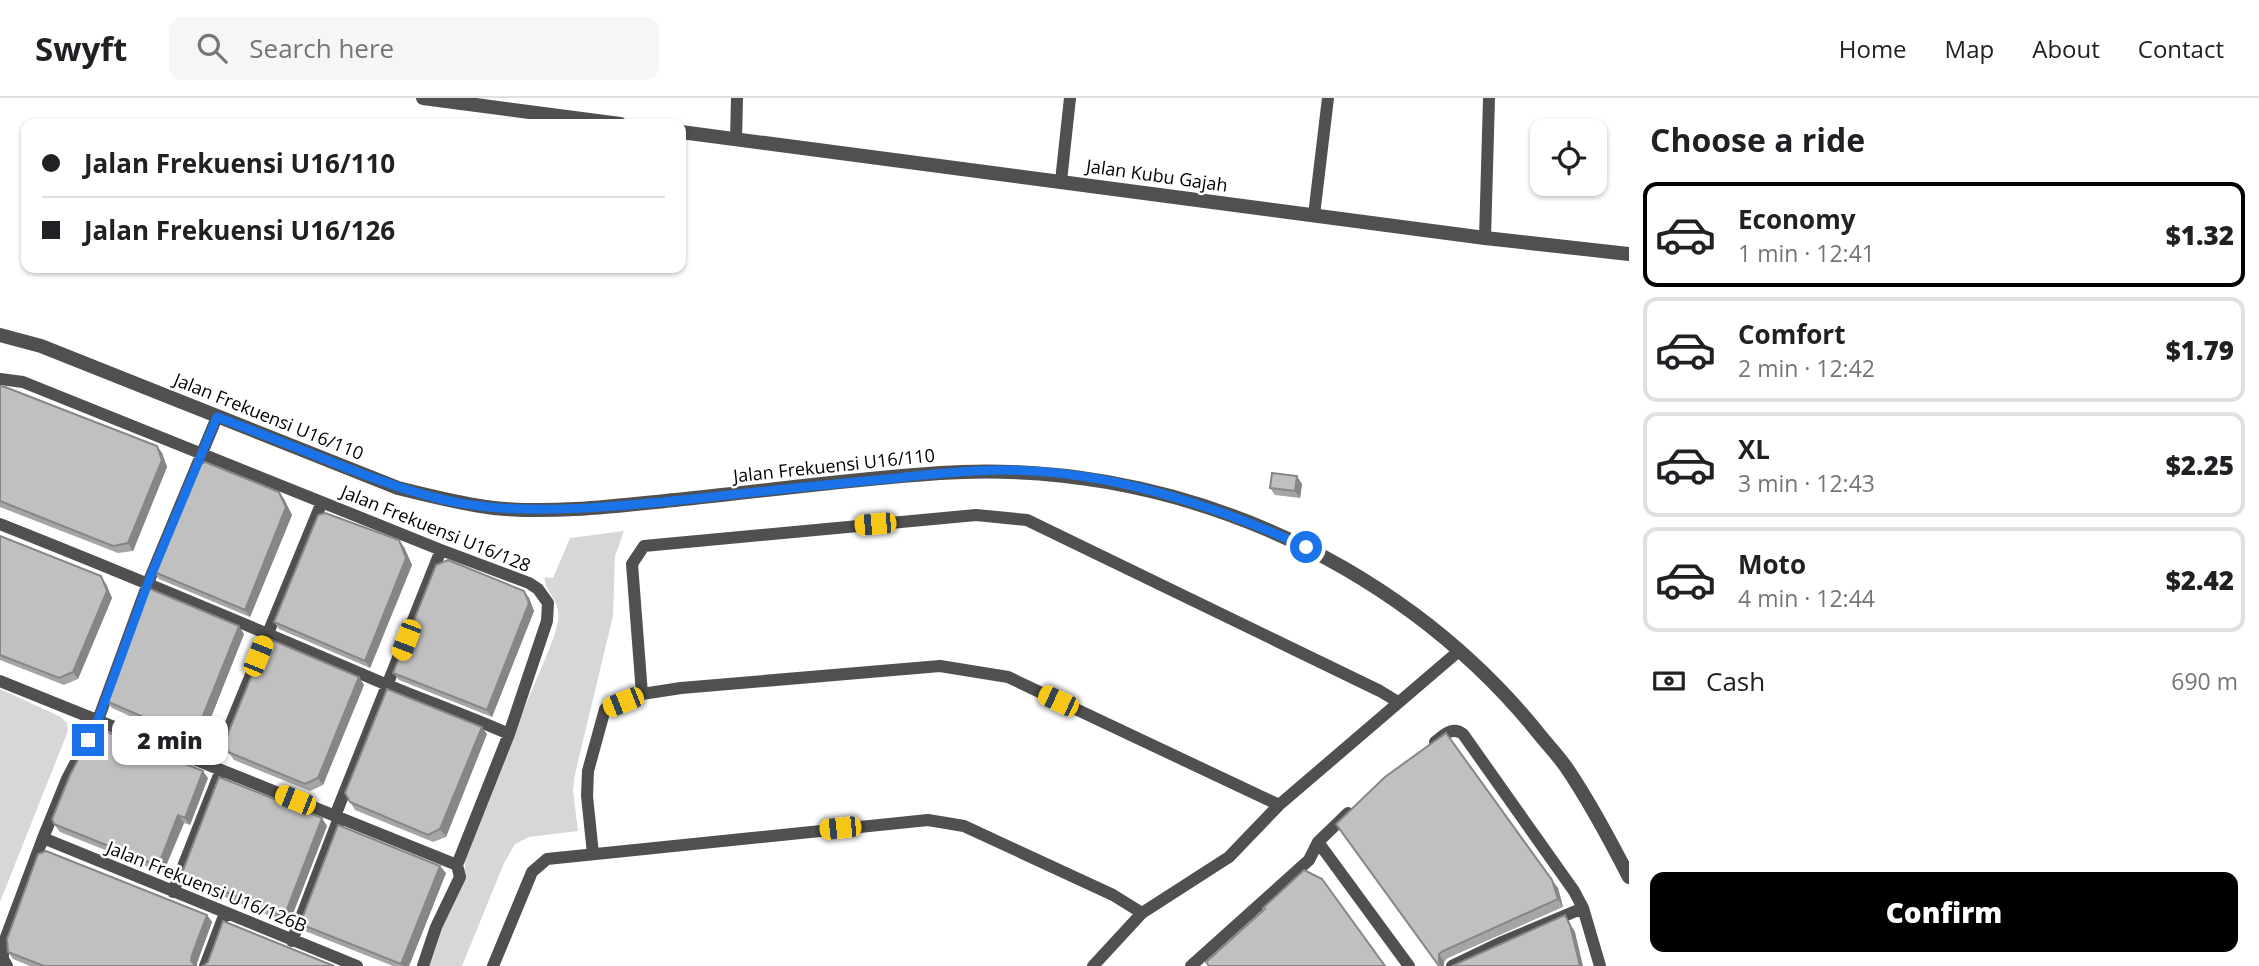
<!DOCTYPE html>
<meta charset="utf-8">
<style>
:root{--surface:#fff;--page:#f6f6f6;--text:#202124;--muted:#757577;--line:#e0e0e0;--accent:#000}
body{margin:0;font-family:"Open Sans",sans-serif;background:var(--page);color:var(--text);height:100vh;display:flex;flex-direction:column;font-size:26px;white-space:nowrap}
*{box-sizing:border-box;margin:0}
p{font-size:23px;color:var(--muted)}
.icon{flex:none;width:38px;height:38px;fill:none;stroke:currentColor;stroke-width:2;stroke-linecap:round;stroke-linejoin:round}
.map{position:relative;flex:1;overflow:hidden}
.details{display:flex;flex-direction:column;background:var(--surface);width:630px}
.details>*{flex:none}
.banner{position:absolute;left:21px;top:21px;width:665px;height:154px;border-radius:14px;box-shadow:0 2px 5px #0004;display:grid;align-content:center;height:154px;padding:0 21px;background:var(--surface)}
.fabs{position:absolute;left:1530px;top:21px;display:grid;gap:14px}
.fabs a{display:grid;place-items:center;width:77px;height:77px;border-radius:14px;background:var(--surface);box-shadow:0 2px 5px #0004;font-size:35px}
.end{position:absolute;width:32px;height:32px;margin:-16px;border:9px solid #1a73e8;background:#fff;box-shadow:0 0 0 4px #fff}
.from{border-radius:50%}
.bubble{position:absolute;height:49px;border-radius:14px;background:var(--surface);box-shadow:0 2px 5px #0004;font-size:23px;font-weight:800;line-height:49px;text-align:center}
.car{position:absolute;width:21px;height:42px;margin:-21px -10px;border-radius:9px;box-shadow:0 0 5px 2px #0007;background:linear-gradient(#f5c518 24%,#345 0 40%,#f5c518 0 76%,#345 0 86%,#f5c518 0)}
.banner b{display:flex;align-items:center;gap:24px;height:66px;font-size:26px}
.banner b+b{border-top:2px solid var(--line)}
.banner i{width:18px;height:18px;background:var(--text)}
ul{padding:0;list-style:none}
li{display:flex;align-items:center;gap:21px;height:105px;margin:0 14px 10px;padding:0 7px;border:4px solid var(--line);border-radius:14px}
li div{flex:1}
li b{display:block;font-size:26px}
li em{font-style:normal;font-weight:800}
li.selected{border-color:var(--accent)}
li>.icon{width:63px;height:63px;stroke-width:1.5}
h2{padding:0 21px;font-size:32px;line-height:84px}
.pay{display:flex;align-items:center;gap:18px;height:77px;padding:0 21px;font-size:26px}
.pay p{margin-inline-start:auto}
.action{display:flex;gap:14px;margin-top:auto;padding:14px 21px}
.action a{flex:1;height:80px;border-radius:14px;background:var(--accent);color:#fff;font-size:28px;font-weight:800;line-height:80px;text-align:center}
header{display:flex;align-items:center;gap:42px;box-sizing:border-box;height:98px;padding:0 35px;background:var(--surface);border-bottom:2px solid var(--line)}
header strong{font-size:33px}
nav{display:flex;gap:38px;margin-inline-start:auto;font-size:24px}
.search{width:490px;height:63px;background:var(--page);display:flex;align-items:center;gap:18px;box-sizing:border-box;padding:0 24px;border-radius:14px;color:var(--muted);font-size:26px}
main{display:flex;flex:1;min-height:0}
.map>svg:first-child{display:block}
.green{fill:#d7d7d7}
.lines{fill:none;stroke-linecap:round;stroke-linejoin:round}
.minor{stroke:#505050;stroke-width:12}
.tertiary{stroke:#505050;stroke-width:14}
.wall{fill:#a5a5a5}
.shaded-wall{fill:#868686}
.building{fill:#c0c0c0;stroke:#868686;stroke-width:2}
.route{stroke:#1a73e8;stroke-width:9}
.labels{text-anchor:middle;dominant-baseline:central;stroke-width:5;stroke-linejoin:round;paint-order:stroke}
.street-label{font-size:18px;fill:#000;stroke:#fff}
</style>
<header>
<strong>Swyft</strong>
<div class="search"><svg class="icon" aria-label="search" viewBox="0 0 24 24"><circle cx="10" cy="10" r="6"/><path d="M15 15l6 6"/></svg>Search here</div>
<nav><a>Home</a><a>Map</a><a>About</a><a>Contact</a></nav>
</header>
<main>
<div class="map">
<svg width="1629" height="868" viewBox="0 0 1629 868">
<rect width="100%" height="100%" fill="#fff"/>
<path class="green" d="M624 433 615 458 613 518 575 676 573 692 578 733 529 739 515 746 504 765 462 868H420L438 823 465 769 464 760 467 750C487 701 507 653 527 604 536 581 553 547 558 523 562 503 542 491 545 479L553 480 570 440Z
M0 591 61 619 67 625 68 633 0 804Z"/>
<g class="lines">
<path class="minor" d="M736 42 737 0
M1061 83 1070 0
M1314 117 1328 0
M1485 140 1489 0
M0 281 23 284 441 452 529 485 538 491 548 505 547 523 509 636 457 767
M0 426C129 477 257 531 385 586 426 603 468 618 509 636
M0 583 457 767 460 779 436 829 423 868
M642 596 681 590 940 568 1008 579 1279 707
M1435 644C1444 637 1452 628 1463 636L1574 793 1583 810 1600 868
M213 669 322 404
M335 718 441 452
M43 740 357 868
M1318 744 1409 868
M593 756 587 698 588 673 605 611 642 596 632 466 644 448 976 417 1027 422 1380 593 1398 604
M173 794 221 672
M292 843 339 720
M7 868 3 861V847L43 740 67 681 98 622 148 485 217 319
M205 868 225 815
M493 868 532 774 547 761 928 722 964 728 1113 797 1142 815
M1093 868 1142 815 1229 759 1279 707 1460 552
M1191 868 1309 762 1318 744 1348 715
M1452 868 1502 844 1583 810"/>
<path class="tertiary" d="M423 0 620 26
M681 34 1485 140 1629 156
M0 237 41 248 398 390C430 398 461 406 494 410 554 416 616 408 675 402 764 393 852 381 940 375 1165 360 1392 457 1535 631 1545 644 1557 656 1566 669 1590 704 1610 742 1629 779"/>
</g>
<path class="wall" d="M0 288 157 348 162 355 167 369 133 453 118 455 0 409Z
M1302 386 1300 400 1275 397 1270 390Z
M284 401 292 417 250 519 159 481 154 474Z
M0 438 106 486 112 500 78 581 64 587 0 562Z
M404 449 412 467 370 570 279 531 274 524Z
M524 493 529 500 534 513 492 619 399 582 393 575Z
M244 536 204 637 188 644 112 610 106 603Z
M359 579 364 587 323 687 310 693 234 662 228 654Z
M487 636 446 739 433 744 355 712 350 704Z
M1385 679 1558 790 1563 809 1448 860 1444 864V868H1439Z
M208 680 190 727 184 725 163 775 60 734 54 726Z
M327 728 289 826 187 783 182 775Z
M446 775 409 868H393L305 833 300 826Z
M207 817 212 824 197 865V868H30L13 861 8 854Z"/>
<path class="shaded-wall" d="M157 348 162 355 167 369 133 453 128 445Z
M1297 378 1302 386 1300 400 1295 393Z
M279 394 284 401 292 417 250 519 245 512Z
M399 442 404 449 412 467 370 570 365 563Z
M101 478 106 486 112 500 78 581 73 574Z
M524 493 529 500 534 513 492 619 487 612Z
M239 528 244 536 204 637 198 630Z
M359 579 364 587 323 687 318 680Z
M482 629 487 636 446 739 440 731Z
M203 673 208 680 190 727 185 720Z
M178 717 184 725 163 775 158 768Z
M322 720 327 728 289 826 284 819Z
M440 768 446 775 409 868H403L401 866Z
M1552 782 1558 790 1563 809 1558 801Z
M207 817 212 824 197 865V868H195L191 863 192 857Z
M1565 817 1575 834 1583 868H1580Z
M1439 856 1444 864V868H1442L1439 864Z"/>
<path class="building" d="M0 288 5 289 157 348 162 362 128 445 113 448 0 403Z
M205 364 279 394 286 409 245 512 154 474 198 367Z
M1272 375 1297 378 1295 393 1270 390Z
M325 415 399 442 406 460 365 563 274 524 318 417Z
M0 438 101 478 107 493 73 574 59 580 0 557Z
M448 462 524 493 529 505 487 612 393 575 436 467Z
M148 490 239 528 198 630 183 636 106 603Z
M267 540 359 579 318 680 305 686 228 654 224 645Z
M387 591 482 629 440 731 428 737 350 704 345 695Z
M95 629 203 673 185 720 178 717 158 768 54 726 52 721 70 677Z
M1446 635 1552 782 1558 801 1443 853 1439 856V864L1442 868H1439L1336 726 1385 679Z
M219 679 322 720 284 819 182 775Z
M338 727 440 768 401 866 300 826Z
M46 753 207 817 192 857 191 863 196 868H44L8 854 7 841 38 756Z
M1304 772 1322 781 1385 868H1209L1206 864 1265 811 1263 810Z
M1565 817 1570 827 1580 868H1452Z
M223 823 334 868H203L208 864Z"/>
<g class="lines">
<path class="route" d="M88 642 98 622 148 485 217 319C252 332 287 346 322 360 379 383 437 406 499 410 567 414 634 407 701 400 763 393 824 387 886 381 925 377 964 372 1004 372 1106 372 1214 407 1306 449"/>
</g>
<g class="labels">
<g class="street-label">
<text transform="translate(1157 77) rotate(8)">Jalan Kubu Gajah</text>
<text transform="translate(269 318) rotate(22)">Jalan Frekuensi U16/110</text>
<text transform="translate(834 367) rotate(-6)">Jalan Frekuensi U16/110</text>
<text transform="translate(436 430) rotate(22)">Jalan Frekuensi U16/128</text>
<text transform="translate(207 788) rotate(22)">Jalan Frekuensi U16/126B</text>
</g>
</g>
</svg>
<div class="fabs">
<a><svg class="icon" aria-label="locate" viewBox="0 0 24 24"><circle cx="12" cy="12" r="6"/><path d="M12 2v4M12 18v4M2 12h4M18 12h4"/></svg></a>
</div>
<i class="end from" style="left:1306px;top:449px"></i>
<i class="end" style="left:88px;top:642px"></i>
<div class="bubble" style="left:112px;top:618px;width:116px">2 min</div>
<i class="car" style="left:875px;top:426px;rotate:265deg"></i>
<i class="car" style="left:406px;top:542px;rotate:201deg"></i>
<i class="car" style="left:258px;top:558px;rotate:22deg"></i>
<i class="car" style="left:1058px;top:603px;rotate:295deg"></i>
<i class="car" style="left:623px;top:604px;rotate:248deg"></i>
<i class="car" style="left:295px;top:702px;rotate:292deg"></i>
<i class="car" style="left:840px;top:730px;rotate:264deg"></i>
<div class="banner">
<b><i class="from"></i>Jalan Frekuensi U16/110</b>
<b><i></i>Jalan Frekuensi U16/126</b>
</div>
</div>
<section class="details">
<h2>Choose a ride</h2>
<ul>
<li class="selected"><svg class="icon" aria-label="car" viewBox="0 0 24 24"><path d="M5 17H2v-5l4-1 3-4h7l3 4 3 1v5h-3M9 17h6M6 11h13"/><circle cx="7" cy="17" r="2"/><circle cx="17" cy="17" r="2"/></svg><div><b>Economy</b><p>1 min · 12:41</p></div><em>$1.32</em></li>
<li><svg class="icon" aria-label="car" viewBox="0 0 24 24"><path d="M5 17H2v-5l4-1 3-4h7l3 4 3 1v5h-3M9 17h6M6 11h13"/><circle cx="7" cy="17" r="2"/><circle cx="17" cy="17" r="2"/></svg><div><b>Comfort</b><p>2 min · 12:42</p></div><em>$1.79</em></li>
<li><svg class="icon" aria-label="car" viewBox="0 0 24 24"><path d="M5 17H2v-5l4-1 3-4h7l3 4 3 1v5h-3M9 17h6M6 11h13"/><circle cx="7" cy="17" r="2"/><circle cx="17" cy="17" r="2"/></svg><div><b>XL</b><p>3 min · 12:43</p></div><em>$2.25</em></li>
<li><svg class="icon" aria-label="car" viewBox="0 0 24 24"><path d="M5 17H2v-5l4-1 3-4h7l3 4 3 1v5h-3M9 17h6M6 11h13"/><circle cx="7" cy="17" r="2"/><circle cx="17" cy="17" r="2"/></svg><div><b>Moto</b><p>4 min · 12:44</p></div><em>$2.42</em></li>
</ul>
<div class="pay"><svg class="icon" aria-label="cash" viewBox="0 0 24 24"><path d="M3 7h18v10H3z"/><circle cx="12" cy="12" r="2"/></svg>Cash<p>690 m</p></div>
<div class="action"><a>Confirm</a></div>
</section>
</main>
